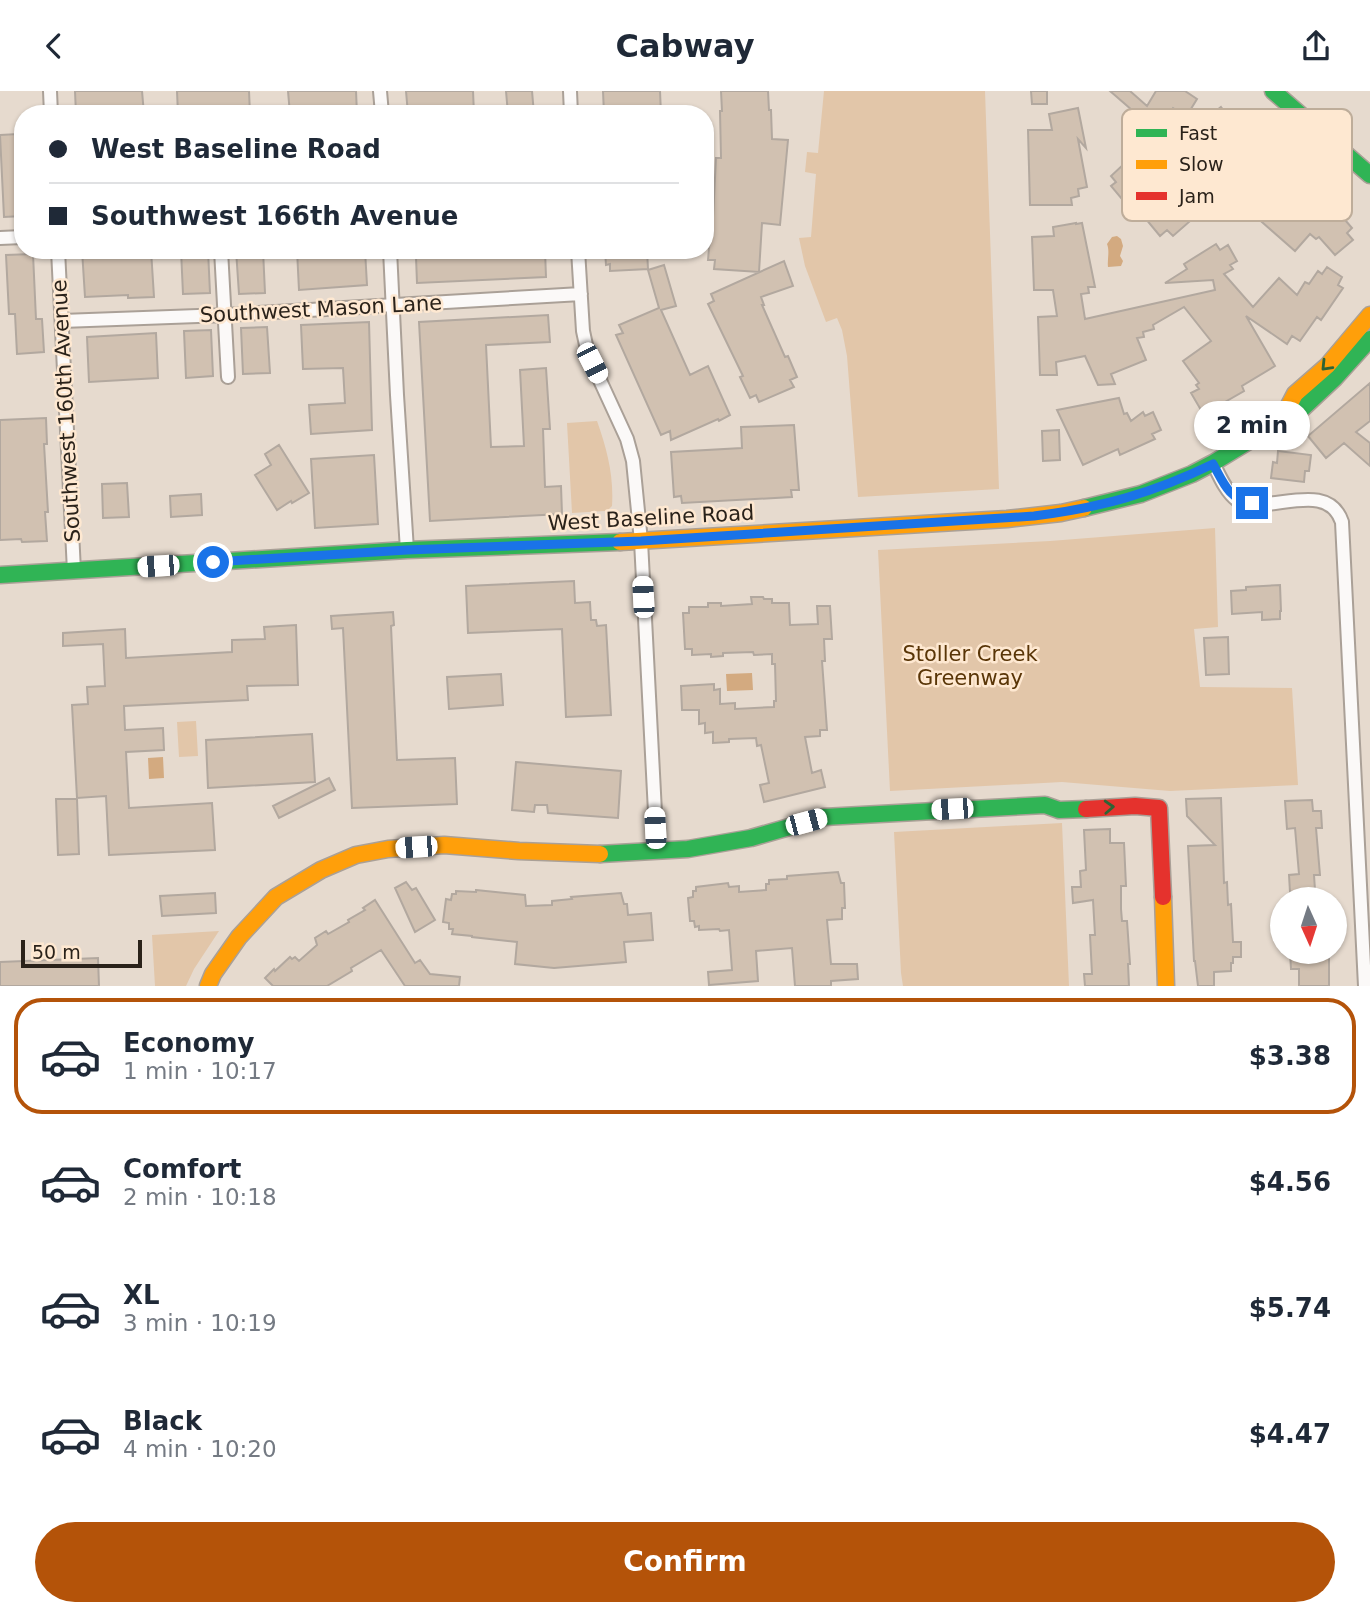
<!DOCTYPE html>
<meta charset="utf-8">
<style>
:root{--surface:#fff;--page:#f6f6f7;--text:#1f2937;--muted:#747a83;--line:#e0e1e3;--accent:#b45309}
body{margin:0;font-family:"DejaVu Sans",sans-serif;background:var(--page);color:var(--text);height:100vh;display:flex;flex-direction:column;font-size:26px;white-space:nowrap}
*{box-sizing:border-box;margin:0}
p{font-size:23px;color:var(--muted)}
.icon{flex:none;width:38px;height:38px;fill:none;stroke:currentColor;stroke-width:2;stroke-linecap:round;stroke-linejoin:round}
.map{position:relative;height:895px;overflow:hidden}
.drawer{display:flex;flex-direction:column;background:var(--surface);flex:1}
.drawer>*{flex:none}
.guide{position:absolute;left:14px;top:14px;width:700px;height:154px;border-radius:28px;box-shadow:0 2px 5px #0004;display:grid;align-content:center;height:154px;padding:0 35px;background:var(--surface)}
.needle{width:46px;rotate:177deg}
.buttons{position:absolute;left:1270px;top:796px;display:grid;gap:14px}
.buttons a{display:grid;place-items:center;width:77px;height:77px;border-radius:50%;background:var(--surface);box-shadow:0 2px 5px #0004;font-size:35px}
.scale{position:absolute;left:21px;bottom:18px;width:121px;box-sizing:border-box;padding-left:7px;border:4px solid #2a221a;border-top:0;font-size:19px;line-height:24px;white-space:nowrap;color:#2a221a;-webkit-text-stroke:5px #fee8d1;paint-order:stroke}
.end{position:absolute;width:32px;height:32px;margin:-16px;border:9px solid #1a73e8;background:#fff;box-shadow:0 0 0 4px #fff}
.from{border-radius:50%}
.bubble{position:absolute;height:49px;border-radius:24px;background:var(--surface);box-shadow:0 2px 5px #0004;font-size:23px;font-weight:700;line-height:49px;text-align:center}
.car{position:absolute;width:21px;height:42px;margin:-21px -10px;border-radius:9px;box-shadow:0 0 5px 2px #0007;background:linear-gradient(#fff 24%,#345 0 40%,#fff 0 76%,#345 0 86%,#fff 0)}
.guide b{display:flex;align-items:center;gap:24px;height:66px;font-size:26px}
.guide b+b{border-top:2px solid var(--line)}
.guide i{width:18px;height:18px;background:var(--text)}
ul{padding:12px 0 0;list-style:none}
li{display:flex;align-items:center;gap:21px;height:116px;margin:0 14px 10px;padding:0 21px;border:4px solid transparent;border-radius:28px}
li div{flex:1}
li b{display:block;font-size:26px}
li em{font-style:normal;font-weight:700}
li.selected{border-color:var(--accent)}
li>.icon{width:63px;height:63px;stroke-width:1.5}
.primary-button{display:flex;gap:14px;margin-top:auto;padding:14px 35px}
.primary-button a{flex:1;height:80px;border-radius:42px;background:var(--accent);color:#fff;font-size:28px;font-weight:700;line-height:80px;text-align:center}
header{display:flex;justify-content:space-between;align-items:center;height:91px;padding:0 35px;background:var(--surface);font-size:32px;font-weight:700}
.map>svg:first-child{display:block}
.green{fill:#e2c6a9}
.water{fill:#d3aa80}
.building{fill:#d1c1b1;stroke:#b2a89f;stroke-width:2}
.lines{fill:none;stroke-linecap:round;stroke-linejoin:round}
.street-casing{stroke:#aaa097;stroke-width:16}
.fast-casing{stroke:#aaa097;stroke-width:19}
.slow-casing{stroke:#aaa097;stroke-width:19}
.jam-casing{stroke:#aaa097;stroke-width:19}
.street{stroke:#fbf9f8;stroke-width:12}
.fast{stroke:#30b455;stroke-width:16}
.slow{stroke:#ff9f0a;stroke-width:16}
.jam{stroke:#e5322d;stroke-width:16}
.oneway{stroke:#2d6435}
.route{stroke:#1a73e8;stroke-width:9}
.labels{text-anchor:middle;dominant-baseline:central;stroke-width:5;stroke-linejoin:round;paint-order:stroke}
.street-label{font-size:21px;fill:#2a221a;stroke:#fee8d1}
.park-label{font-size:21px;fill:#593507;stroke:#fee8d1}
.key{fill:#fee8d1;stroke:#bead9a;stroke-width:2}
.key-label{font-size:19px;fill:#2a221a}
</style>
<header><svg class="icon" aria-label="back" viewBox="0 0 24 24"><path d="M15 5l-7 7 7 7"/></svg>Cabway<svg class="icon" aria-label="share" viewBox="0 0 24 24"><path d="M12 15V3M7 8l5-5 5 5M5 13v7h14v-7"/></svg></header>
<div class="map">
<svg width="1370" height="895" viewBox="0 0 1370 895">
<rect width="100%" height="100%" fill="#e6dace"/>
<path class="green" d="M824 0H985L999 398 858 406 847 265 842 239 837 227 826 231 805 175 799 147 811 146 816 83 805 81 807 61 818 62Z
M597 330C607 358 614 385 612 415L608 419 605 420 572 422 567 332Z
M1215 437 1218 536 1194 538 1200 596 1292 597 1298 694 1170 700 1062 691 890 700 878 459 1050 450Z
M196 630 198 665 179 666 177 631Z
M1062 732 1069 895H903L901 882 894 741Z
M219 840 194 878 186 895H155L152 844Z"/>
<path class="water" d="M1117 145 1121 148 1123 155 1120 165 1123 170 1121 175 1108 176C1107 169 1110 160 1107 153L1112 146Z
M752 582 753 599 727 600 726 583Z
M163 666 164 687 149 688 148 667Z"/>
<path class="building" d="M75 0H142L144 23H76Z
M177 0H249L250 23H178Z
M288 0H356L357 23H290Z
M406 0H473L474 23H408Z
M506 0H532L534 23H508Z
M603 0H660L661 23H604Z
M721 0H768L769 19H771L772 48 788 49 780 134 762 132 759 181 714 178 715 169H708L710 146H712L716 67H721L720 20H722Z
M1031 0H1047V13H1032Z
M1110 0H1130L1147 15 1156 0H1185L1197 8 1186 26 1173 17 1155 39Z
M1221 16 1244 45 1250 41 1289 88 1296 82 1322 112 1327 108 1352 137 1347 142 1353 149 1335 164 1319 146 1316 148 1310 143 1295 160 1247 118 1261 101 1241 78 1238 81 1235 78 1220 96 1212 88 1182 123 1189 131 1173 145 1167 139 1160 145 1141 122 1137 126 1111 95 1116 91 1111 85 1125 72 1130 79 1134 75 1144 86 1159 67 1168 74 1200 37 1197 35Z
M1078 17 1086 57 1078 48 1087 96 1078 98 1079 105 1071 107 1072 114H1030L1028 39H1052L1049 23Z
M18 43 20 81H23V125L4 126 0 44Z
M1076 132V133L1082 132 1095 196H1088L1089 202 1081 203 1085 228 1215 199 1213 189 1165 192 1187 178 1184 173 1216 153 1220 159 1228 154 1237 170 1230 174 1233 178 1224 183 1253 216 1279 187 1297 204 1305 191 1309 193 1318 180 1322 183 1327 176 1342 186 1338 194 1343 197 1321 229 1317 226 1300 250 1292 245 1287 253 1246 225 1275 275 1242 295 1244 300 1211 319 1208 314 1201 319 1191 302 1199 298 1196 294 1199 292 1183 270 1211 250 1184 216 1153 234 1154 238 1143 241 1144 246 1137 247 1146 269 1111 283 1115 293 1098 294 1085 265 1056 271 1057 284H1040L1038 226 1057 225 1053 199H1034L1032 146 1054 145 1053 136Z
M82 159H151L154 206 128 207V204L85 206Z
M181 159H208L210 202 183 203Z
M236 159H263L265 202 239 203Z
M297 159H365L367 194 299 199Z
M531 159H545L546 186 417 192 416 166Z
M605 159H647L648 178 610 180V173L606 174Z
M33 163 36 228H42L44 261 17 263 15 223H9L6 164Z
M784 170 793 195 761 206 764 214H762L785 266 788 265 797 286 790 289 794 296 759 311 756 304 750 307 740 286 743 285 708 213 714 210 711 203Z
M664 174 676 215 661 219 690 284 708 275 730 324 719 330 718 328 671 349 670 340 661 344 616 244 623 242 619 234 659 217 648 179Z
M548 224 550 251 486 254 491 356 524 355 520 279 546 277 550 338H543L545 396 561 395 562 423 430 430 419 231Z
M369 231 372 339 311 343 309 314 345 312 343 277 303 278 301 234Z
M267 236 270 282 243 283 241 237Z
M211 239 213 285 186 287 184 240Z
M156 242 158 287 89 291 87 246Z
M1370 292V330L1356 341 1370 352V375L1344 352 1326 367 1308 345Z
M1119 307 1124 323 1127 322 1131 330 1143 321 1145 325 1153 321 1161 339 1152 343 1155 348 1120 364 1118 358 1083 374 1057 319Z
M46 327 47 353H44L48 421H45L47 450 22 451 21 448 0 449V329Z
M794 334 799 399H791L792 406 682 412 681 405 674 406 671 361 742 357 741 336Z
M1059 339 1060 369 1043 370 1042 340Z
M279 354 309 402 292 412 291 410 277 419 255 384 271 374 265 363Z
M1278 360 1311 364 1309 380H1305L1304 391 1271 387 1273 371 1277 372Z
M374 364 378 433 315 437 311 368Z
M127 392 129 426 103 427 102 393Z
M201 403 202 424 171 426 170 405Z
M574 490 575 512 590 511 591 529H596L597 535 606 534 611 624 566 626 562 538 468 542 466 495Z
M1280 494 1281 520H1280V528L1262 529V521L1232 523 1231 500 1246 499V496Z
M751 506H763L764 508H772V512H789L790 534 818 533 817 515H830L832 548H824L825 570H822L827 639H820V645L805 646 812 682 821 679 825 696 764 711 760 694 769 692 761 654 757 655 756 647 729 648V651L713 652V641L705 642V632L699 633V619H682L681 595 714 593V599L720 598V613L735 612V618L774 616V610H776L775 573H772V563L754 564 753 561 723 562V565L711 566V563L692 564V558H685L683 522H689V516H708V512H721V515L752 513Z
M393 521 394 534 391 535 397 669 455 667 457 713 352 717 343 537 332 538 331 525Z
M296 534 298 594 247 595 248 609 124 615 125 639 163 637 164 659 126 661 129 717 212 712 215 759 109 764 106 705 77 707 72 614 88 613 87 596 105 595 103 553 63 555V542L125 538 126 567 232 561V549L265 548 264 536Z
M1228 546 1229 583 1206 584 1204 547Z
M501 583 503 614 449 618 447 586Z
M312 643 315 691 208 697 206 649Z
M516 671 621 680 618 727 548 722 547 714H535L534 721 512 719Z
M329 687 335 699 279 727 273 715Z
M1221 707 1224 792 1227 791 1228 814 1231 813 1233 851H1241V866H1233V872H1231V880L1214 881V895H1198L1195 870H1194L1188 755 1215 754 1187 725 1186 708Z
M56 708H77L79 763 58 764Z
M1312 709 1313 720H1321L1322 737H1316L1320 784H1314L1315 799 1290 801 1289 784 1299 783 1295 737 1287 738 1285 710Z
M1110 738V752H1124L1126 795H1121V818L1122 830H1127L1130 873H1128L1129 895H1085L1084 883H1092L1090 844H1095L1093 809 1073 812 1072 796H1081L1080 780 1086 779 1084 739Z
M838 781 841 792H844L845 817H842V828L827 829 831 873H857L858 888 831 890V895H795L792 857 756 860 758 890 709 894 708 881 732 879 729 839 720 840 719 838 699 839V835L695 836 694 830H690L688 807 693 806V800H696V796L728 792 729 796 739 795V801L766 799V793H769V789L787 788V785Z
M406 791 412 799 416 797 435 829 415 841 395 797Z
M476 799 525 804 526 815 552 814V810L572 808 571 806 621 802 624 813H627L628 824 651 822 653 849 624 851 626 871 554 877 515 873 517 851 472 846V845L452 843 453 838H449V832L443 831 446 808 451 809 452 803H456V800L476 801Z
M215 802 216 822 162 825 160 805Z
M375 809 415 872 420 869 430 883 460 886 459 895H405L381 859 351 877 352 880 327 895H273L265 887 274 878 275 880 290 866 292 868 295 866 299 870 317 854 315 847 326 840 328 843 349 831 348 829 365 819 363 817Z
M1290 861H1329V895H1299V878H1291Z
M98 867 99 895H0V871Z"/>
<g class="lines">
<defs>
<path id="street" d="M50 0 51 23
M380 0 382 23
M570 0 571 23
M0 147 23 146
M58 159 74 480
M221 159 228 286
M390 159 397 304 407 459
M578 159 583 240 586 254 592 272 627 348 633 370 641 450 657 760
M62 230 225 224 581 203
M1213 372C1219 384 1226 401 1237 409 1265 426 1327 386 1342 431L1365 895"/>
<path id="fast" d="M1273 0 1370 84
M1084 417 1141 403 1192 383 1213 372 1259 344 1283 326 1303 317 1335 287 1370 248
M0 484 407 459 620 451
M600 763 688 758 751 747 824 726 1045 714 1059 719 1086 718"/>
<path id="slow" d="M1283 326 1295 303 1327 275 1370 224
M620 451 1007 428 1061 422 1084 417
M1163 806 1166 895
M208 895 213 883 239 846 276 806 321 779 356 764 388 758 444 754 519 760 600 763"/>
<path id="jam" d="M1086 718 1135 715 1159 717 1163 806"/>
</defs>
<use href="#street" class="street-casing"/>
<use href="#fast" class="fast-casing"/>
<use href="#slow" class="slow-casing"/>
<use href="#jam" class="jam-casing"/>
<use href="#street" class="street"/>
<use href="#fast" class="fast"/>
<use href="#slow" class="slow"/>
<use href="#jam" class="jam"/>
</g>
<defs><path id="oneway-chevron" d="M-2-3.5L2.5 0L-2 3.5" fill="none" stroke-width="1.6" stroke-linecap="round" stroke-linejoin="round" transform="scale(1.75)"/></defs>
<g class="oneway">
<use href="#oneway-chevron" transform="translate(1326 275) rotate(134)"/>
<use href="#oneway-chevron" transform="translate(1109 716) rotate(-3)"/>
</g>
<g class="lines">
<path class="route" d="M213 471 407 459 641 450 1034 425C1100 417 1153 402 1213 373 1223 391 1229 409 1252 412"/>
</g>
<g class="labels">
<g class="street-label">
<text transform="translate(321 218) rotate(-3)">Southwest Mason Lane</text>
<text transform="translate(66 320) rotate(-93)">Southwest 160th Avenue</text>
<text transform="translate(651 427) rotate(-3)">West Baseline Road</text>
</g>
<g class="park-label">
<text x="970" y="563">Stoller Creek<tspan x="970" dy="24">Greenway</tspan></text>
</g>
</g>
<rect x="1122" y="18" width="230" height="112" rx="10" class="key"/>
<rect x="1136" y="38" width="31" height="8" fill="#30b455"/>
<rect x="1136" y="69" width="31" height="9" fill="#ff9f0a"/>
<rect x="1136" y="101" width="31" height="8" fill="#e5322d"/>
<g class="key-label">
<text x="1179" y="49">Fast</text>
<text x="1179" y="80">Slow</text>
<text x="1179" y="112">Jam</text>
</g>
</svg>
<div class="buttons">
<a><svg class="needle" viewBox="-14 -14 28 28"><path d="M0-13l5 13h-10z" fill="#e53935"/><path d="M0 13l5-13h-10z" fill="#747a83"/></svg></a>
</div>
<div class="scale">50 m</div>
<i class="end from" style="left:213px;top:471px"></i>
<i class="end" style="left:1252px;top:412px"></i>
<div class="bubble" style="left:1194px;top:310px;width:116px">2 min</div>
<i class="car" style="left:592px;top:272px;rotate:153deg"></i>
<i class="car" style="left:158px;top:475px;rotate:266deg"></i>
<i class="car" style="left:643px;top:506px;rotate:357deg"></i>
<i class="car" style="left:952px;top:718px;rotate:267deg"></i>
<i class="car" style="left:806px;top:731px;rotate:75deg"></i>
<i class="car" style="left:655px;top:737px;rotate:357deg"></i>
<i class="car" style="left:416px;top:756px;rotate:266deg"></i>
<div class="guide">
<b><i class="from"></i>West Baseline Road</b>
<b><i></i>Southwest 166th Avenue</b>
</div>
</div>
<section class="drawer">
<ul>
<li class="selected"><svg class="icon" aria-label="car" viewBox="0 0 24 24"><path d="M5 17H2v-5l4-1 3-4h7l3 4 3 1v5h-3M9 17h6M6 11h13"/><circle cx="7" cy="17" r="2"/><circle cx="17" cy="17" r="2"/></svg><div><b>Economy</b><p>1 min · 10:17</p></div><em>$3.38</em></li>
<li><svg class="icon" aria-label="car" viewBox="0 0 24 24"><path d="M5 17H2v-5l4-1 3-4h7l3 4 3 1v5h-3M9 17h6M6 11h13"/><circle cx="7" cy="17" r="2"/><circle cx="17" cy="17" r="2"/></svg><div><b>Comfort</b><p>2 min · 10:18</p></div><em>$4.56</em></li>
<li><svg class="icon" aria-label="car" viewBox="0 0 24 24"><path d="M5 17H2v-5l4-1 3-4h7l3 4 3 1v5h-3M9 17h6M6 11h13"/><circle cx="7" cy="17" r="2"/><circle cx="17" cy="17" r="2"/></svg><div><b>XL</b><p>3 min · 10:19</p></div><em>$5.74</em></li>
<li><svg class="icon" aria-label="car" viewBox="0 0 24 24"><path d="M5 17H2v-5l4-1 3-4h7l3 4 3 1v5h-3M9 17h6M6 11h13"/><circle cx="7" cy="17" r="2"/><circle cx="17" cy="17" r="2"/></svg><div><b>Black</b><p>4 min · 10:20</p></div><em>$4.47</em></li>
</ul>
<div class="primary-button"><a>Confirm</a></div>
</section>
